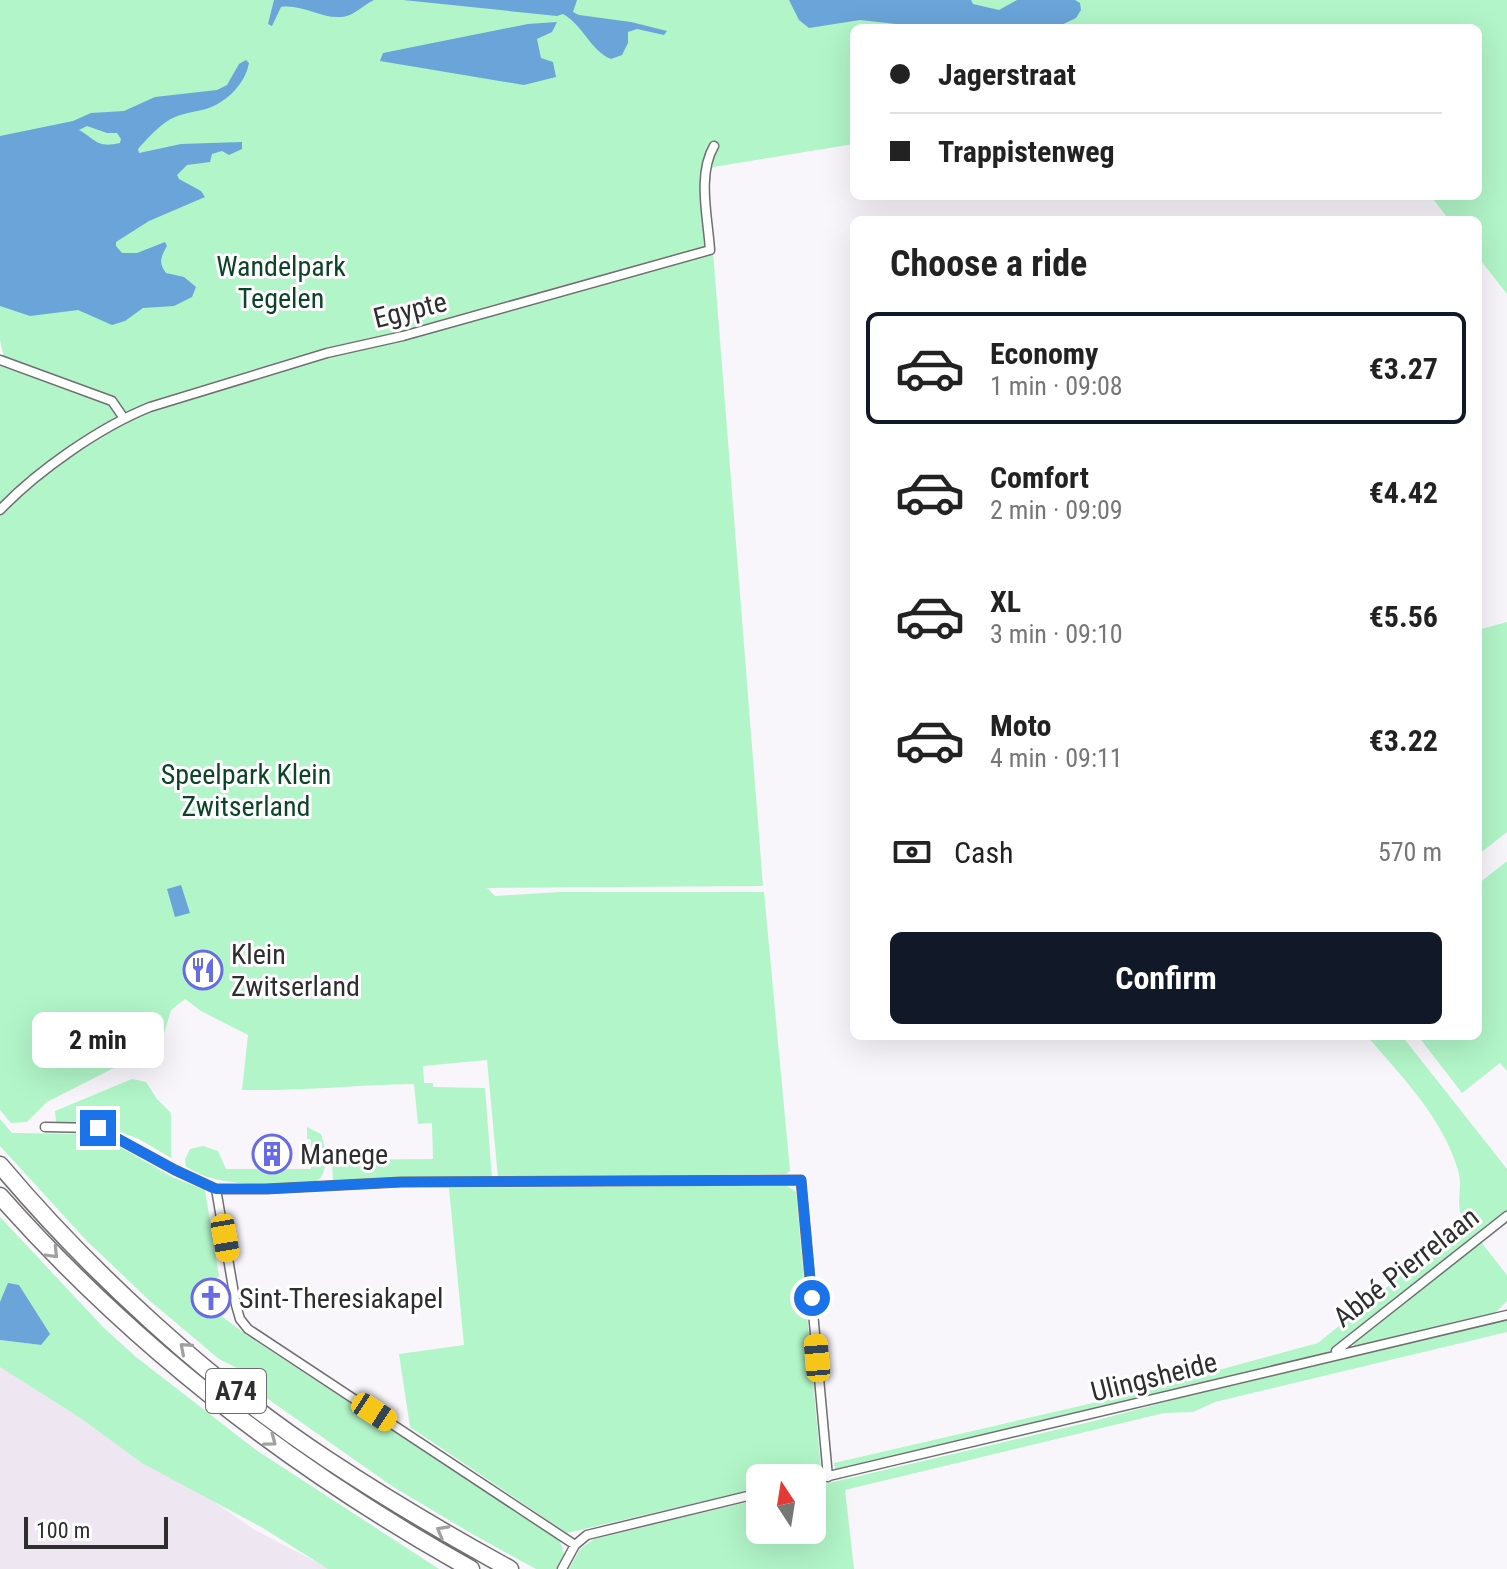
<!DOCTYPE html>
<meta charset="utf-8">
<style>
:root{--surface:#fff;--page:#f2f2f2;--text:#222;--muted:#767676;--line:#e0e0e0;--accent:#111827}
body{margin:0;font-family:"Roboto Condensed",sans-serif;background:var(--page);color:var(--text);height:100vh;display:flex;flex-direction:column;font-size:30px;white-space:nowrap}
*{box-sizing:border-box;margin:0}
p{font-size:26px;color:var(--muted)}
.icon{flex:none;width:44px;height:44px;fill:none;stroke:currentColor;stroke-width:2;stroke-linecap:round;stroke-linejoin:round}
.map{position:relative;flex:1;overflow:hidden}
.drawer{position:absolute;left:850px;top:216px;width:632px;height:824px;display:flex;flex-direction:column;background:var(--surface);border-radius:12px;box-shadow:0 8px 32px #0002}
.drawer>*{flex:none}
.guide{position:absolute;left:850px;top:24px;width:632px;height:176px;border-radius:12px;box-shadow:0 8px 32px #0002;display:grid;align-content:center;height:176px;padding:0 40px;background:var(--surface)}
.needle{width:52px;rotate:348deg}
.controls{position:absolute;left:746px;top:1464px;display:grid;gap:16px}
.controls a{display:grid;place-items:center;width:80px;height:80px;border-radius:12px;background:var(--surface);box-shadow:0 8px 32px #0002;font-size:40px}
.scale{position:absolute;left:24px;bottom:20px;width:144px;box-sizing:border-box;padding-left:8px;border:4px solid #2e2d2f;border-top:0;font-size:22px;line-height:28px;white-space:nowrap;color:#2e2d2f;-webkit-text-stroke:6px #fff;paint-order:stroke}
.end{position:absolute;width:36px;height:36px;margin:-18px;border:10px solid #1a73e8;background:#fff;box-shadow:0 0 0 4px #fff}
.from{border-radius:50%}
.bubble{position:absolute;height:56px;border-radius:12px;background:var(--surface);box-shadow:0 8px 32px #0002;font-size:26px;font-weight:700;line-height:56px;text-align:center}
.car{position:absolute;width:24px;height:48px;margin:-24px -12px;border-radius:10px;box-shadow:0 0 6px 2px #0007;background:linear-gradient(#f5c518 24%,#345 0 40%,#f5c518 0 76%,#345 0 86%,#f5c518 0)}
.guide b{display:flex;align-items:center;gap:28px;height:76px;font-size:30px}
.guide b+b{border-top:2px solid var(--line)}
.guide i{width:20px;height:20px;background:var(--text)}
ul{padding:0;list-style:none}
li{display:flex;align-items:center;gap:24px;height:112px;margin:0 16px 12px;padding:0 24px;border:4px solid transparent;border-radius:12px}
li div{flex:1}
li b{display:block;font-size:30px}
li em{font-style:normal;font-weight:700}
li.selected{border-color:var(--accent)}
li>.icon{width:72px;height:72px;stroke-width:1.5}
h2{padding:0 40px;font-size:36px;line-height:96px}
.pay{display:flex;align-items:center;gap:20px;height:88px;padding:0 40px;font-size:30px}
.pay p{margin-inline-start:auto}
.button{display:flex;gap:16px;margin-top:auto;padding:16px 40px}
.button a{flex:1;height:92px;border-radius:12px;background:var(--accent);color:#fff;font-size:32px;font-weight:700;line-height:92px;text-align:center}
.map>svg:first-child{display:block}
.built{fill:#eee7f2}
.green{fill:#b1f5c8}
.water{fill:#6aa4d8;fill-rule:evenodd}
.lines{fill:none;stroke-linecap:round;stroke-linejoin:round}
.minor-casing{stroke:#706e71;stroke-width:11}
.motorway-casing{stroke:#706e71;stroke-width:19}
.minor{stroke:#fff;stroke-width:8}
.motorway{stroke:#fff;stroke-width:16}
.oneway{stroke:#a1a0a1}
.route{stroke:#1a73e8;stroke-width:10}
.labels{text-anchor:middle;dominant-baseline:central;stroke-width:6;stroke-linejoin:round;paint-order:stroke}
.shield{fill:#fff;stroke:#6d6c6d;stroke-width:2}
.shield-label{font-size:26px;font-weight:bold;fill:#2e2d2f}
.park-label{font-size:28px;fill:#0c4427;stroke:#fff}
.street-label{font-size:28px;fill:#2e2d2f;stroke:#fff}
.poi-label{font-size:28px;fill:#2e2d2f;stroke:#fff;text-anchor:start}
</style>
<div class="map">
<svg width="1507" height="1569" viewBox="0 0 1507 1569">
<rect width="100%" height="100%" fill="#f9f6fb"/>
<path class="built" d="M0 1354 255 1530 330 1569H0Z"/>
<path class="green" d="M0 0H1507V294L1478 257V220H1449L1431 196H1478V28H854V144L713 167 707 175 763 886 487 888 495 896 560 892H764L790 1171 786 1174 498 1178 487 1060 423 1066 424 1083H433V1087L485 1088 492 1178 333 1181 332 1160 433 1159 432 1123 418 1124 414 1084C357 1085 300 1091 242 1090L248 1035 201 1011 185 999 171 1010 161 1044 47 1102 27 1122 11 1123 0 1110V366L6 367 0 340Z
M1507 622V832L1478 855V630Z
M1507 861V1071L1500 1063 1462 1093 1418 1036H1478V884Z
M1367 1036H1402L1507 1169V1211L1324 1355 836 1472 834 1463 1119 1397 1318 1343 1465 1224C1453 1203 1464 1190 1458 1170 1443 1118 1401 1076 1367 1036Z
M132 1079 146 1082 157 1099 171 1113V1158L139 1139 94 1122H56L55 1111Z
M0 1119 12 1133 90 1134 120 1147 172 1177 205 1190 219 1276 200 1300 248 1336 560 1541 564 1554 556 1569H536L474 1535 392 1486 258 1392 243 1371 219 1359 150 1301 86 1240 0 1146Z
M307 1127 321 1134C325 1146 329 1165 321 1177 312 1192 233 1184 215 1179 205 1177 196 1172 186 1167L185 1159 190 1149 203 1146 218 1151 226 1169H311V1139H307Z
M786 1185 796 1192 821 1469 799 1478H760V1488L567 1533 410 1427 399 1354 464 1345 449 1188Z
M0 1217 104 1328 136 1357 256 1450 439 1569H328L263 1528 142 1463 79 1417 0 1367V1340L41 1345 2 1300 0 1302Z
M1481 1242 1507 1275V1301L1494 1314 1355 1347 1352 1341Z
M1507 1320V1332L1215 1402 1193 1412 1164 1413 845 1490 854 1569H569L580 1549 594 1539 760 1499V1530H812V1487L1094 1421 1184 1397Z"/>
<path class="water" d="M274 0H374C366 4 359 10 352 14 329 25 305 3 281 7L272 26 268 24Z
M403 0H577L573 12 579 15 631 22 667 31 664 35 637 29 628 32V43L622 55 611 59C590 50 583 25 563 14L557 16Z
M789 0H971L973 4 999 10 1017 0H1075L1080 3 1081 10 1076 18 1055 28 923 27 860 20 809 28 799 20Z
M557 22 552 32 537 39 541 58 553 62 556 77 524 85 380 61 383 53 528 24Z
M246 60 249 63C245 85 224 105 202 110 189 113 177 114 166 122 156 129 146 140 138 149L139 153 181 144 242 142V149L229 155 222 151 212 154 210 162 187 165 177 175 179 179 201 191 205 197 149 221 116 242V246L122 253H137L165 242 167 246C161 257 158 262 166 273L184 277 196 287 192 297 174 306 143 308 125 321 112 325 78 310 30 316 0 306V136L73 121 91 113 124 111 155 97 217 90 227 85 239 64ZM87 126 107 133H117L121 139 120 143C97 148 98 141 79 130Z
M181 885 190 913 175 917 167 889Z
M8 1283 19 1285 50 1334 41 1345 0 1340V1302Z"/>
<g class="lines">
<defs>
<path id="minor" d="M0 360 112 401 123 417
M0 510C37 471 100 427 150 407L327 353 403 336 710 250C708 218 697 175 714 146
M45 1127 98 1128 175 1170 216 1189H266L401 1182 801 1180 828 1477
M216 1189 236 1305 240 1319 248 1329 575 1545
M1337 1355 1336 1351 1507 1216
M812 1480 1507 1315
M562 1569 575 1545 587 1535 760 1493"/>
<path id="motorway" d="M0 1165C91 1273 210 1382 328 1460 387 1499 448 1535 510 1569
M0 1196C133 1346 295 1471 471 1569"/>
</defs>
<use href="#minor" class="minor-casing"/>
<use href="#motorway" class="motorway-casing"/>
<use href="#minor" class="minor"/>
<use href="#motorway" class="motorway"/>
</g>
<defs><path id="oneway-chevron" d="M-2-3.5L2.5 0L-2 3.5" fill="none" stroke-width="1.6" stroke-linecap="round" stroke-linejoin="round" transform="scale(2)"/></defs>
<g class="oneway">
<use href="#oneway-chevron" transform="translate(53 1253) rotate(46)"/>
<use href="#oneway-chevron" transform="translate(185 1348) rotate(-139)"/>
<use href="#oneway-chevron" transform="translate(271 1441) rotate(37)"/>
<use href="#oneway-chevron" transform="translate(442 1531) rotate(-151)"/>
</g>
<g class="lines">
<path class="route" d="M98 1128 175 1170 216 1189H266L401 1182 801 1180 812 1298"/>
</g>
<defs>
<symbol id="restaurant-ring" viewBox="-11 -11 22 22"><circle r="9.5" fill="#fff" stroke="#676be4" stroke-width="1.5"/><path d="M-5-6h1v4h1v-4h1v4h1v-4h1v5L-1.5 .5V6h-2V.5L-5-1ZM5-6V6H3V1.5H1.5Q1.5-4 5-6Z" fill="#676be4"/></symbol>
<symbol id="building-ring" viewBox="-11 -11 22 22"><circle r="9.5" fill="#fff" stroke="#676be4" stroke-width="1.5"/><path d="M-4-6H4V6H1V3H-1V6H-4ZM-2.5-4.3h1.7v1.8h-1.7ZM.8-4.3h1.7v1.8H.8ZM-2.5-1h1.7V.8h-1.7ZM.8-1h1.7V.8H.8Z" fill="#676be4"/></symbol>
<symbol id="church-ring" viewBox="-11 -11 22 22"><circle r="9.5" fill="#fff" stroke="#676be4" stroke-width="1.5"/><path d="M-1.2-6h2.4v3.5h3.3v2.4h-3.3V6h-2.4V-.1h-3.3v-2.4h3.3Z" fill="#676be4"/></symbol>
</defs>
<g fill-rule="evenodd">
<use href="#restaurant-ring" x="181" y="948" width="44" height="44"/>
<use href="#building-ring" x="250" y="1132" width="44" height="44"/>
<use href="#church-ring" x="189" y="1276" width="44" height="44"/>
</g>
<g class="labels">
<rect class="shield" x="206" y="1369" width="60" height="44" rx="6"/>
<g class="shield-label">
<text x="236" y="1391">A74</text>
</g>
<g class="park-label">
<text x="281" y="266">Wandelpark<tspan x="281" dy="32">Tegelen</tspan></text>
<text x="246" y="774">Speelpark Klein<tspan x="246" dy="32">Zwitserland</tspan></text>
</g>
<g class="street-label">
<text transform="translate(410 310) rotate(-14)">Egypte</text>
<text transform="translate(1406 1267) rotate(-38)">Abbé Pierrelaan</text>
<text transform="translate(1154 1377) rotate(-14)">Ulingsheide</text>
</g>
<g class="poi-label">
<text x="231" y="954">Klein<tspan x="231" dy="32">Zwitserland</tspan></text>
<text x="300" y="1154">Manege</text>
<text x="239" y="1298">Sint-Theresiakapel</text>
</g>
</g>
</svg>
<div class="controls">
<a><svg class="needle" viewBox="-14 -14 28 28"><path d="M0-13l5 13h-10z" fill="#e53935"/><path d="M0 13l5-13h-10z" fill="#767676"/></svg></a>
</div>
<div class="scale">100 m</div>
<i class="end from" style="left:812px;top:1298px"></i>
<i class="end" style="left:98px;top:1128px"></i>
<div class="bubble" style="left:32px;top:1012px;width:132px">2 min</div>
<i class="car" style="left:225px;top:1238px;rotate:170deg"></i>
<i class="car" style="left:817px;top:1358px;rotate:355deg"></i>
<i class="car" style="left:374px;top:1412px;rotate:123deg"></i>
<div class="guide">
<b><i class="from"></i>Jagerstraat</b>
<b><i></i>Trappistenweg</b>
</div>
<section class="drawer">
<h2>Choose a ride</h2>
<ul>
<li class="selected"><svg class="icon" aria-label="car" viewBox="0 0 24 24"><path d="M5 17H2v-5l4-1 3-4h7l3 4 3 1v5h-3M9 17h6M6 11h13"/><circle cx="7" cy="17" r="2"/><circle cx="17" cy="17" r="2"/></svg><div><b>Economy</b><p>1 min · 09:08</p></div><em>€3.27</em></li>
<li><svg class="icon" aria-label="car" viewBox="0 0 24 24"><path d="M5 17H2v-5l4-1 3-4h7l3 4 3 1v5h-3M9 17h6M6 11h13"/><circle cx="7" cy="17" r="2"/><circle cx="17" cy="17" r="2"/></svg><div><b>Comfort</b><p>2 min · 09:09</p></div><em>€4.42</em></li>
<li><svg class="icon" aria-label="car" viewBox="0 0 24 24"><path d="M5 17H2v-5l4-1 3-4h7l3 4 3 1v5h-3M9 17h6M6 11h13"/><circle cx="7" cy="17" r="2"/><circle cx="17" cy="17" r="2"/></svg><div><b>XL</b><p>3 min · 09:10</p></div><em>€5.56</em></li>
<li><svg class="icon" aria-label="car" viewBox="0 0 24 24"><path d="M5 17H2v-5l4-1 3-4h7l3 4 3 1v5h-3M9 17h6M6 11h13"/><circle cx="7" cy="17" r="2"/><circle cx="17" cy="17" r="2"/></svg><div><b>Moto</b><p>4 min · 09:11</p></div><em>€3.22</em></li>
</ul>
<div class="pay"><svg class="icon" aria-label="cash" viewBox="0 0 24 24"><path d="M3 7h18v10H3z"/><circle cx="12" cy="12" r="2"/></svg>Cash<p>570 m</p></div>
<div class="button"><a>Confirm</a></div>
</section>
</div>
